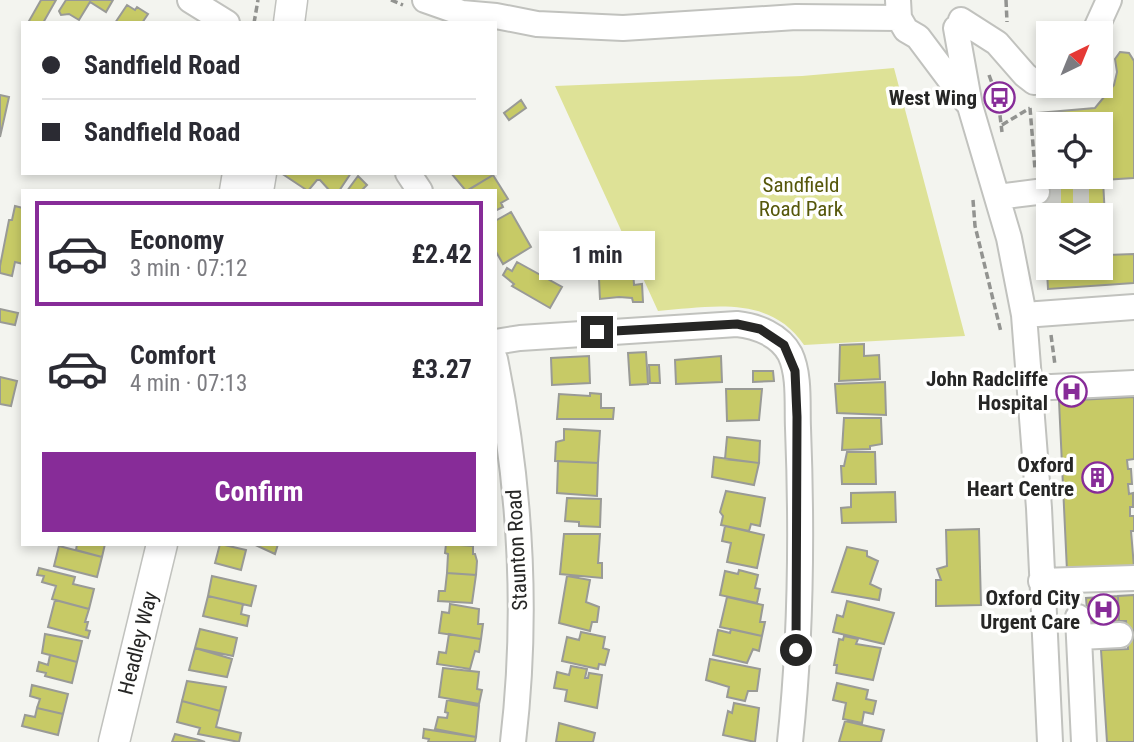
<!DOCTYPE html>
<meta charset="utf-8">
<style>
:root{--surface:#fff;--page:#f7f7f7;--text:#2b2b33;--muted:#7c7c81;--line:#e1e1e2;--accent:#872c98}
body{margin:0;font-family:"Roboto Condensed",sans-serif;background:var(--page);color:var(--text);height:100vh;display:flex;flex-direction:column;font-size:26px;white-space:nowrap}
*{box-sizing:border-box;margin:0}
p{font-size:23px;color:var(--muted)}
.icon{flex:none;width:38px;height:38px;fill:none;stroke:currentColor;stroke-width:2;stroke-linecap:round;stroke-linejoin:round}
.map{position:relative;flex:1;overflow:hidden}
.details{position:absolute;left:21px;top:189px;width:476px;height:357px;display:flex;flex-direction:column;background:var(--surface);border-radius:0px;box-shadow:0 4px 10px #0003}
.details>*{flex:none}
.hud{position:absolute;left:21px;top:21px;width:476px;height:154px;border-radius:0px;box-shadow:0 4px 10px #0003;display:grid;align-content:center;height:154px;padding:0 21px;background:var(--surface)}
.needle{width:46px;rotate:43deg}
.controls{position:absolute;left:1036px;top:21px;display:grid;gap:14px}
.controls a{display:grid;place-items:center;width:77px;height:77px;border-radius:0px;background:var(--surface);box-shadow:0 4px 10px #0003;font-size:35px}
.end{position:absolute;width:32px;height:32px;margin:-16px;border:9px solid #262625;background:#fff;box-shadow:0 0 0 4px #fff}
.from{border-radius:50%}
.bubble{position:absolute;height:49px;border-radius:0px;background:var(--surface);box-shadow:0 4px 10px #0003;font-size:23px;font-weight:700;line-height:49px;text-align:center}
.hud b{display:flex;align-items:center;gap:24px;height:66px;font-size:26px}
.hud b+b{border-top:2px solid var(--line)}
.hud i{width:18px;height:18px;background:var(--text)}
ul{padding:12px 0 0;list-style:none}
li{display:flex;align-items:center;gap:21px;height:105px;margin:0 14px 10px;padding:0 7px;border:4px solid transparent;border-radius:0px}
li div{flex:1}
li b{display:block;font-size:26px}
li em{font-style:normal;font-weight:700}
li.selected{border-color:var(--accent)}
li>.icon{width:63px;height:63px;stroke-width:1.5}
.button{display:flex;gap:14px;margin-top:auto;padding:14px 21px}
.button a{flex:1;height:80px;border-radius:0px;background:var(--accent);color:#fff;font-size:28px;font-weight:700;line-height:80px;text-align:center}
.map>svg:first-child{display:block}
.green{fill:#dee297}
.building{fill:#c7ca66;stroke:#999a96;stroke-width:2;fill-rule:evenodd}
.lines{fill:none;stroke-linecap:round;stroke-linejoin:round}
.minor-tunnel{stroke:#cacbc7;stroke-width:24;stroke-dasharray:24 12;stroke-linecap:butt}
.minor-casing{stroke:#c1c2be;stroke-width:28}
.major-casing{stroke:#c1c2be;stroke-width:33}
.path{stroke:#929390;stroke-width:3.5;stroke-dasharray:7 3.5;stroke-linecap:butt}
.minor{stroke:#fff;stroke-width:24}
.major{stroke:#fff;stroke-width:30}
.route{stroke:#262625;stroke-width:9}
.labels{text-anchor:middle;dominant-baseline:central;stroke-width:7;stroke-linejoin:round;paint-order:stroke}
.poi-label{font-size:21px;font-weight:bold;fill:#262625;stroke:#fffffe;text-anchor:end}
.park-label{font-size:21px;fill:#56570a;stroke:#fffffe}
.street-label{font-size:21px;fill:#262625;stroke:#fffffe}
</style>
<div class="map">
<svg width="1134" height="742" viewBox="0 0 1134 742">
<rect width="100%" height="100%" fill="#f3f4ef"/>
<path class="green" d="M894 68 965 336 804 345C770 294 710 307 658 311L555 86 802 76Z"/>
<path class="building" d="M41 0H56L43 23H31L29 21Z
M66 0H113L106 12 90 2 79 20 69 14 61 15 59 11Z
M127 5 135 10 137 7 148 14 142 23H115Z
M1120 52 1129 53 1134 61V178L1103 180 1107 255 1134 254V283L1048 289 1038 113 1095 108 1114 85 1117 72 1115 59ZM1048 124H1101V177H1048ZM1048 215H1101V268H1048Z
M0 95 9 97 0 137Z
M521 100 526 108 509 120 504 113Z
M281 173H351L339 191H330L320 180H317L308 191Z
M451 173H492L493 175 466 191Z
M493 175 508 199 501 203 503 207 495 211V191H467Z
M358 176 367 185 361 191H347Z
M15 206 23 208V264L15 262 12 276 0 273V266L9 220H12Z
M511 212 531 247 503 264 495 250V221Z
M517 262 562 287 550 308 512 286 514 284 503 275 507 268 512 271Z
M633 269 634 285 642 284 643 302H633L632 298 619 297 600 299 599 279 608 278V270Z
M0 309 18 313 15 325 0 322Z
M864 344V356L879 355 880 379 839 381 840 345Z
M646 352 648 384 630 385 628 353Z
M589 356 590 383 552 385 551 358Z
M721 356 722 382 676 384 675 360Z
M649 365H659L660 383H650Z
M753 371H773L774 381 753 382Z
M0 377 17 381 11 406 0 404Z
M885 382 886 415 837 413 835 384Z
M726 389H762L759 420 727 421Z
M590 393 601 394V408H614L613 419H557L559 394 590 396Z
M1134 397V459L1127 460 1128 469H1131L1132 484H1128L1129 494 1133 493V507H1130V516H1134V531H1131L1134 567 1067 571 1059 401Z
M844 418H881L882 444 870 446V449L842 450Z
M564 429 600 431 598 463 555 461 556 442 564 440Z
M727 437 760 441 759 463 725 459Z
M847 452H875L876 484H842L841 466H844Z
M714 457 759 463 754 485 712 477Z
M558 461 598 463 597 496 557 493Z
M726 491 765 498 760 526 751 524 749 531 721 525 723 516 720 512Z
M895 492 896 522 842 523 841 508 851 507V493Z
M567 498 601 499 600 527 579 526V522L565 521Z
M725 526 764 535 757 568 727 562 731 543 722 541Z
M979 529 981 605 936 606V580H941L937 569 947 566 946 530Z
M564 534H600L598 563H602V578L560 574Z
M77 544H105L102 557 76 550Z
M220 544 246 550 241 570 215 563Z
M253 544H278L275 554Z
M446 544 473 546V554H475L477 561 476 575 447 573 448 554 445 553Z
M59 546 102 557 97 577 54 566Z
M847 547 867 551V556L878 561 870 584 881 589 879 600 832 592Z
M39 568 75 577 73 584 94 589 89 609 52 599 56 586 42 582 44 576 37 575Z
M739 570 758 575 755 588 760 589 757 603 720 595 725 571 738 574Z
M447 573 476 575 472 603 438 601 439 591H445Z
M212 576 256 586 251 606 208 596Z
M567 576 590 580 586 602 599 607 597 622H592L590 631 559 623Z
M1134 595V742H1107L1101 650 1128 649 1126 621H1119L1118 596Z
M208 596 243 604 241 614 249 616 247 626 203 616Z
M1118 596 1119 621 1088 623 1086 598Z
M727 597 763 605 760 622H765L762 636 720 627Z
M55 600 89 609 85 622H88L86 630 90 631 88 638 48 627Z
M847 601 894 613 884 644 833 632 837 615 843 617Z
M450 604 479 609 478 624H483L481 639 439 633 442 612 449 613Z
M200 629 237 638 233 656 195 648Z
M731 629 762 636 759 651 753 649 747 663 713 655 718 630 730 633Z
M581 632 605 637 603 648 609 650 605 665 599 664 598 669 562 661 567 637 579 640Z
M45 634 82 641 77 662 42 653Z
M449 634 481 639 479 652 475 651 470 669 437 664 439 652 446 653Z
M844 636 858 639 856 644 881 648 873 680 836 673 837 665H834L839 639 843 640Z
M195 648 232 659 227 677 189 670Z
M50 655 77 662 72 683 45 676 46 673 37 671 39 662 48 665Z
M710 659 760 669 757 691H748L745 701 727 697 729 687 706 680Z
M571 666 587 669 585 678H588L589 673 602 675 597 708 565 701 567 690 554 688 557 672 569 675Z
M443 668 479 672 477 689 482 690 479 704 439 697Z
M187 681 226 687 220 711 182 701Z
M837 683 868 690 866 699 876 701 873 714 864 712 862 723 843 719 846 703 833 700Z
M32 685 68 694 63 714 37 708 40 699 30 696Z
M447 700 479 706 476 737 435 729 438 717 447 718 448 713 445 712Z
M182 701 220 711 216 727 241 733 239 742 198 734 200 728 177 722Z
M734 703 759 708 755 742 723 735 728 711 732 713Z
M37 708 63 714 58 735 22 726 25 715 35 717Z
M845 721 884 730 881 742H839Z
M559 723 595 733 593 742H556Z
M424 729 476 737 475 742H428L429 739 423 738Z
M175 734 199 740 205 742H172Z"/>
<g class="lines">
<path class="minor-tunnel" d="M1037 192H1089"/>
<defs>
<path id="minor" d="M190 0 227 23
M425 0 462 13 496 16 537 24 623 28 796 17 899 18
M898 0 899 18 906 30 918 37 966 101
M961 20 997 43 1025 75 1034 82 1048 80
M956 28 970 106 1009 238 1024 315 1039 508 1050 742
M1094 33 1109 0
M408 173 420 191
M998 197 1037 192
M1024 315 1134 307
M495 342 520 338 737 324C757 326 780 335 790 354 800 375 797 405 798 428 802 531 801 639 790 742
M495 359C520 483 528 615 513 742
M1031 388 1134 383
M1041 581 1134 578
M1078 617 1084 742
M1079 637 1120 635"/>
<path id="major" d="M289 23 292 0
M235 191 238 173
M258 191 261 173
M114 742 162 544"/>
</defs>
<use href="#minor" class="minor-casing"/>
<use href="#major" class="major-casing"/>
<path class="path" d="M391 0 403 5
M1006 0 1007 22
M254 23 258 0
M989 75 998 99 1002 132
M1030 108 1035 169
M1002 125 1030 108
M973 200 975 226 1001 332
M1051 335 1055 365"/>
<use href="#minor" class="minor"/>
<use href="#major" class="major"/>
</g>
<g class="lines">
<path class="route" d="M597 332 737 324 760 329 784 345 795 371 797 417 796 650"/>
</g>
<defs>
<symbol id="bus-ring" viewBox="-11 -11 22 22"><circle r="9.5" fill="#fffffe" stroke="#872c98" stroke-width="1.5"/><path d="M-5-6H5V4H4V6H2V4H-2V6H-4V4H-5ZM-3.5-4V0h7V-4ZM-3.5 1.2v1.5H-2V1.2ZM2 1.2v1.5H3.5V1.2Z" fill="#872c98"/></symbol>
<symbol id="hospital-ring" viewBox="-11 -11 22 22"><circle r="9.5" fill="#fffffe" stroke="#872c98" stroke-width="1.5"/><path d="M-5-5h3v3.5h4V-5h3V5h-3V1.5h-4V5h-3Z" fill="#872c98"/></symbol>
<symbol id="building-ring" viewBox="-11 -11 22 22"><circle r="9.5" fill="#fffffe" stroke="#872c98" stroke-width="1.5"/><path d="M-4-6H4V6H1V3H-1V6H-4ZM-2.5-4.3h1.7v1.8h-1.7ZM.8-4.3h1.7v1.8H.8ZM-2.5-1h1.7V.8h-1.7ZM.8-1h1.7V.8H.8Z" fill="#872c98"/></symbol>
</defs>
<g fill-rule="evenodd">
<use href="#bus-ring" x="982" y="80" width="35" height="35"/>
<use href="#hospital-ring" x="1054" y="374" width="35" height="35"/>
<use href="#building-ring" x="1080" y="460" width="35" height="35"/>
<use href="#hospital-ring" x="1086" y="592" width="35" height="35"/>
</g>
<g class="labels">
<g class="poi-label">
<text x="977" y="98">West Wing</text>
<text x="1048" y="379">John Radcliffe<tspan x="1048" dy="24">Hospital</tspan></text>
<text x="1074" y="465">Oxford<tspan x="1074" dy="24">Heart Centre</tspan></text>
<text x="1080" y="598">Oxford City<tspan x="1080" dy="24">Urgent Care</tspan></text>
</g>
<g class="park-label">
<text x="801" y="185">Sandfield<tspan x="801" dy="24">Road Park</tspan></text>
</g>
<g class="street-label">
<text transform="translate(517 550) rotate(-93)">Staunton Road</text>
<text transform="translate(138 643) rotate(-76)">Headley Way</text>
</g>
</g>
</svg>
<div class="controls">
<a><svg class="needle" viewBox="-14 -14 28 28"><path d="M0-13l5 13h-10z" fill="#e53935"/><path d="M0 13l5-13h-10z" fill="#7c7c81"/></svg></a>
<a><svg class="icon" aria-label="locate" viewBox="0 0 24 24"><circle cx="12" cy="12" r="6"/><path d="M12 2v4M12 18v4M2 12h4M18 12h4"/></svg></a>
<a><svg class="icon" aria-label="layers" viewBox="0 0 24 24"><path d="M12 4l9 5-9 5-9-5zM3 14l9 5 9-5"/></svg></a>
</div>
<i class="end from" style="left:796px;top:650px"></i>
<i class="end" style="left:597px;top:332px"></i>
<div class="bubble" style="left:539px;top:231px;width:116px">1 min</div>
<div class="hud">
<b><i class="from"></i>Sandfield Road</b>
<b><i></i>Sandfield Road</b>
</div>
<section class="details">
<ul>
<li class="selected"><svg class="icon" aria-label="car" viewBox="0 0 24 24"><path d="M5 17H2v-5l4-1 3-4h7l3 4 3 1v5h-3M9 17h6M6 11h13"/><circle cx="7" cy="17" r="2"/><circle cx="17" cy="17" r="2"/></svg><div><b>Economy</b><p>3 min · 07:12</p></div><em>£2.42</em></li>
<li><svg class="icon" aria-label="car" viewBox="0 0 24 24"><path d="M5 17H2v-5l4-1 3-4h7l3 4 3 1v5h-3M9 17h6M6 11h13"/><circle cx="7" cy="17" r="2"/><circle cx="17" cy="17" r="2"/></svg><div><b>Comfort</b><p>4 min · 07:13</p></div><em>£3.27</em></li>
</ul>
<div class="button"><a>Confirm</a></div>
</section>
</div>
